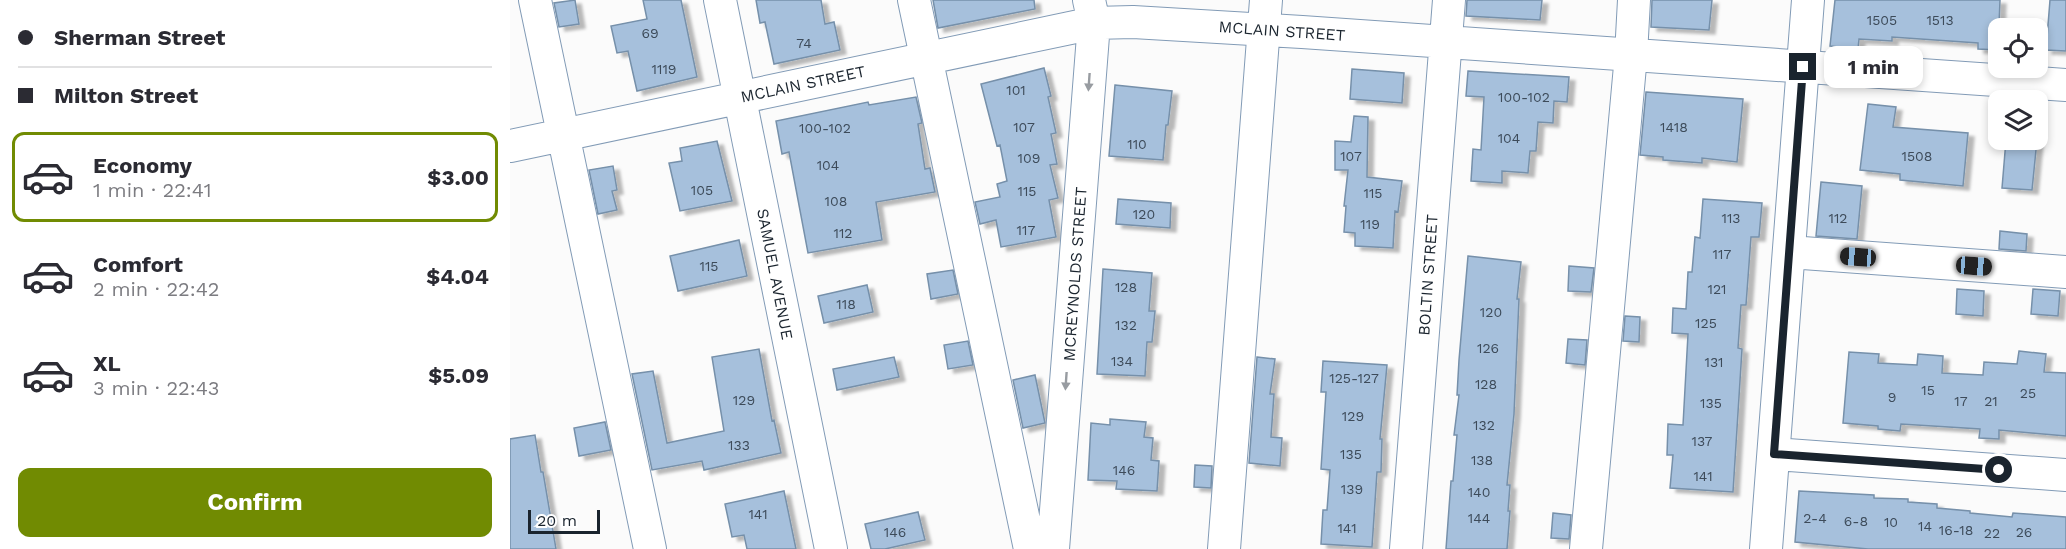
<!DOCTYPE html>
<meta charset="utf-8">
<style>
:root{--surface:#fff;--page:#f7f7f7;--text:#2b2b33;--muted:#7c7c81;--line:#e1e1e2;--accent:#718b02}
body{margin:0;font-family:"Work Sans",sans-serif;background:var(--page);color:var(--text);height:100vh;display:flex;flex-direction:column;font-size:22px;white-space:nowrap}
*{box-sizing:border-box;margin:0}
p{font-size:20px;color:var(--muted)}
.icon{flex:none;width:33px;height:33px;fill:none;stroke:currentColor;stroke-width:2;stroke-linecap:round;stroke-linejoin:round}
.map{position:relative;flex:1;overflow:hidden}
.drawer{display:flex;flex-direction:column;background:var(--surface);width:510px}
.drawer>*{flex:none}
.top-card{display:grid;align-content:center;height:132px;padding:0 18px;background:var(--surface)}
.controls{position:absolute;left:1478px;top:18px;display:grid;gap:12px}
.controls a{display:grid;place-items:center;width:60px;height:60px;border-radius:12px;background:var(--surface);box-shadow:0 3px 9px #0003;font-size:30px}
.scale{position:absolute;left:18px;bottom:15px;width:72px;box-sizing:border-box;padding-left:6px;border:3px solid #1a242e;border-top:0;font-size:16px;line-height:21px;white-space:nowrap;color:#1a242e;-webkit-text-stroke:4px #fff;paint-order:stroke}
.end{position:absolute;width:27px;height:27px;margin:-14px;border:8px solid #1a242e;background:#fff;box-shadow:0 0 0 3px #fff}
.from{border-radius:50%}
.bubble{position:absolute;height:42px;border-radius:12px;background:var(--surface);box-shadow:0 3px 9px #0003;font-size:20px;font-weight:700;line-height:42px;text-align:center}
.car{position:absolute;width:18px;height:36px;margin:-18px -9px;border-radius:8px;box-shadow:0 0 4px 2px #0007;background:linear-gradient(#222 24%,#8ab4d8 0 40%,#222 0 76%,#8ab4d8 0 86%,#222 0)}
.top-card b{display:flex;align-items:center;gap:21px;height:57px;font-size:22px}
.top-card b+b{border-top:2px solid var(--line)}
.top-card i{width:15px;height:15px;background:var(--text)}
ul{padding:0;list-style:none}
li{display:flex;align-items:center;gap:18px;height:90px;margin:0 12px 9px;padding:0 6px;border:3px solid transparent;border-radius:12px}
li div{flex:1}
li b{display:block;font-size:22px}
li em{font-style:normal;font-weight:700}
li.selected{border-color:var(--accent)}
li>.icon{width:54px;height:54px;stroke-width:1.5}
.primary-button{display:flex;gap:12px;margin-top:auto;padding:12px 18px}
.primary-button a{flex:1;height:69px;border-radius:12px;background:var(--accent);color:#fff;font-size:24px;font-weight:700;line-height:69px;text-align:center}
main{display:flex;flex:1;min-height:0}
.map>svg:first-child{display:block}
.building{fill:#a6c0dc;stroke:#7690aa;stroke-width:1.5;filter:url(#shadow)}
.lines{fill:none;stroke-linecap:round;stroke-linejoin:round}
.minor-casing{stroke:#829bb6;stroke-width:34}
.minor{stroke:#fff;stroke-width:32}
.oneway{fill:#989ca1}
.route{stroke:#1a242e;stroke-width:8}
.labels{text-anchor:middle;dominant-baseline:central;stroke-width:6;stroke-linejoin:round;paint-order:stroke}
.number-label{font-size:14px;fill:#3d4b5a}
.street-label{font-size:16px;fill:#1a242e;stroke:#fff}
</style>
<main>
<section class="drawer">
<div class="top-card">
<b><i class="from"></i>Sherman Street</b>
<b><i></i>Milton Street</b>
</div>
<ul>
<li class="selected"><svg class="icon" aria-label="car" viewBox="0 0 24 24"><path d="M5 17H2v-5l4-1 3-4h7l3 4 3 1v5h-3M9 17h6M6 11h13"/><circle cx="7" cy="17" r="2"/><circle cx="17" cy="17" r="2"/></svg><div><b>Economy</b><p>1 min · 22:41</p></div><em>$3.00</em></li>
<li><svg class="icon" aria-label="car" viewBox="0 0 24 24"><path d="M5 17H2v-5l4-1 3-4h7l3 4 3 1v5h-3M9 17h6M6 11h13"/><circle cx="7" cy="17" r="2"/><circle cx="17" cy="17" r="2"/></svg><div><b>Comfort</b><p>2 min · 22:42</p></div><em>$4.04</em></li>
<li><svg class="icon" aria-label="car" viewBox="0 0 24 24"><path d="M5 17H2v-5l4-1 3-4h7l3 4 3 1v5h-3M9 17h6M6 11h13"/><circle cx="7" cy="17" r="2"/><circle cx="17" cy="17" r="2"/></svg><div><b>XL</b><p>3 min · 22:43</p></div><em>$5.09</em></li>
</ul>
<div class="primary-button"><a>Confirm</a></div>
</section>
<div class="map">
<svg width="1556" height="549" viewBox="0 0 1556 549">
<defs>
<filter id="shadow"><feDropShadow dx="6" dy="4" stdDeviation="1.5" flood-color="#0004"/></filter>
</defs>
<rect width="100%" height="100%" fill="#fbfbfb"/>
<path class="building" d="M65 0 69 24 49 27 44 3Z
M133 0H171L187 77 127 91 118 51 107 53 101 26 137 19Z
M246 0H311L315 24 324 22 330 50 264 64 255 22 250 23Z
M423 0H524L525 9 428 28Z
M957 0H1032L1030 20 956 16Z
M1142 0H1202L1199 30 1141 27Z
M1325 0H1490L1488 50 1468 49V43L1382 37V41L1349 39 1348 49 1320 46Z
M1540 0H1556V51L1536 50Z
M534 68 541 96 538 97 546 133 541 134 547 164 540 165 548 198 539 200 546 237 491 247 486 220 470 224 465 202 490 197 487 184 497 181 490 145 487 146 471 84Z
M842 69 894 73 892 103 840 99Z
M958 71 1059 77 1057 102 1044 101 1043 123 1028 122 1026 151H1020L1018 173 992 171V183L961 181 963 149 971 150 974 97 956 96Z
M605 85 662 91 658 125H656L653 160 599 156Z
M1136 92 1233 99 1227 162 1192 158V163L1153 160V157L1130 155Z
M406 97 412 123 408 124 415 169 420 168 425 192 366 202 372 240 298 253 279 152 272 154 266 121 358 102 359 105Z
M1358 104 1386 107 1383 127 1458 133 1453 186 1390 180V174L1350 170Z
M844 116 858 117 857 177 892 181 888 212 885 211 883 248 845 246V233L834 232 836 206H834L838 170H825V141L841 142Z
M1496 140H1527L1522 190 1492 188Z
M207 141 222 201 170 211 159 163 172 161 170 148Z
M103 166 107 190 102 191 107 210 88 214 79 170Z
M1311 182 1352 186 1347 239 1306 236Z
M608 199 661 203 660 228 606 224Z
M1193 199 1252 203 1249 237H1241L1236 305H1231L1228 348 1232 349 1223 492 1160 488 1163 455H1157L1158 424 1173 425 1178 334 1162 333 1163 308 1176 309 1178 272H1182L1185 237 1190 238Z
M1490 231 1517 234 1516 251 1489 249Z
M229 240 237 276 168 291 160 256Z
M958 256 1011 262 1007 299H1009L1004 414 997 485H1000L998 511H1000L997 549H936L941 481H943L947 435H944L949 395H947L949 360Z
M1059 266 1084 268 1081 292 1058 291Z
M593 269 642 273 639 311H645L642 342H637L635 376 587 374Z
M443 270 448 294 421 299 417 274Z
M357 285 363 312 314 323 308 296Z
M1447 289 1474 291 1473 316 1446 314Z
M1523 289 1550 291 1548 316 1521 314Z
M1115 316 1130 317 1129 342 1113 341Z
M1058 339 1077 340 1075 365 1056 363Z
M458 341 463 365 438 369 434 345Z
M249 349 262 421 264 420 271 453 194 470 192 461 142 470 122 374 143 371 157 443 214 431 202 357Z
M1509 351 1536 354 1534 372 1556 373V436L1489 430V439L1469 438 1470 429 1391 424 1390 431 1368 429V426L1333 423 1339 352 1369 354 1368 363 1407 365 1408 354 1433 356 1432 373 1473 375 1474 362 1507 364Z
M384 357 389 377 327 390 323 369Z
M747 357 765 359 760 394H764L761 437 772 438 770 466 739 463Z
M813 361 877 365 870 439H872L871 472H867L862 547 811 544 813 510H817L820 470 811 469 816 392H811Z
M525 375 535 423 513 428 503 380Z
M600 419 636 422 634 437 643 438 641 460 649 461 647 491 606 489 607 481 578 480 581 423 600 425Z
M95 422 101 450 69 456 64 428Z
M25 435 31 472H33L46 549H0V439Z
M685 465 702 466 701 488 684 487Z
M274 491 286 549H237L234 535 222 537 215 504Z
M1289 491 1364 495V498L1398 499V502L1427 504V508L1460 511V513L1502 517 1503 513 1556 517V549H1358L1285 542Z
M408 512 415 540 375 549H361L355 524Z
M1043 513 1061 515 1059 539 1041 538Z"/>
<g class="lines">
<defs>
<path id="minor" d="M25 0 140 549
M210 0 321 549
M404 0 520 549
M0 146 584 23 623 22 792 32 1556 85
M1279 252 1556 272
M1264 454 1556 475
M543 549 584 23 579 0
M714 549 756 0
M896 549 939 0
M1076 549 1121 55 1124 0
M1256 549 1298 0"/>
</defs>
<use href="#minor" class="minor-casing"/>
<use href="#minor" class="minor"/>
</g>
<defs><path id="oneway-solid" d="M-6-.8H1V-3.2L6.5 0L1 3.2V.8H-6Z" transform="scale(1.5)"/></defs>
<g class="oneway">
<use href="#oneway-solid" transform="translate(579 82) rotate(94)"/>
<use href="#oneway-solid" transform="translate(556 381) rotate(94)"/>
</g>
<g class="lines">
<path class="route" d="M1293 67 1264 454 1489 470"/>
</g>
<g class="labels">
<g class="number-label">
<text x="1372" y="20">1505</text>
<text x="1430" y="20">1513</text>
<text x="140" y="33">69</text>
<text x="294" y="43">74</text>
<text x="154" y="69">1119</text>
<text x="506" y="90">101</text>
<text x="1014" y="97">100-102</text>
<text x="514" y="127">107</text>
<text x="1164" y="127">1418</text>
<text x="315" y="128">100-102</text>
<text x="999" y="138">104</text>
<text x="627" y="144">110</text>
<text x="841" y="156">107</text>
<text x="1407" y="156">1508</text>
<text x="519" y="158">109</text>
<text x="318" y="165">104</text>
<text x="192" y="190">105</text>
<text x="517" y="191">115</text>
<text x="863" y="193">115</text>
<text x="326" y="201">108</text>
<text x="634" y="214">120</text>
<text x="1221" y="218">113</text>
<text x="1328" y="218">112</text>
<text x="860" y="224">119</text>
<text x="516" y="230">117</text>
<text x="333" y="233">112</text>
<text x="1212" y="254">117</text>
<text x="199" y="266">115</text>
<text x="616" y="287">128</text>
<text x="1207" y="289">121</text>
<text x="336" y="304">118</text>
<text x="981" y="312">120</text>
<text x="1196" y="323">125</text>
<text x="616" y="325">132</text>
<text x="978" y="348">126</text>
<text x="612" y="361">134</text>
<text x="1204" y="362">131</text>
<text x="844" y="378">125-127</text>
<text x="976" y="384">128</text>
<text x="1418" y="390">15</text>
<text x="1518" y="393">25</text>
<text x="1382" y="397">9</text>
<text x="234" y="400">129</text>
<text x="1451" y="401">17</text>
<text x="1481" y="401">21</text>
<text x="1201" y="403">135</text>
<text x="843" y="416">129</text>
<text x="974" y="425">132</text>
<text x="1192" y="441">137</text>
<text x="229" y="445">133</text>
<text x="841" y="454">135</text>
<text x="972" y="460">138</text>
<text x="614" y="470">146</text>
<text x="1193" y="476">141</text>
<text x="842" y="489">139</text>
<text x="969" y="492">140</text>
<text x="248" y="514">141</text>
<text x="969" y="518">144</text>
<text x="1305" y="518">2-4</text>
<text x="1346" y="521">6-8</text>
<text x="1381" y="522">10</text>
<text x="1415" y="526">14</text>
<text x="837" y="528">141</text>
<text x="1446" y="530">16-18</text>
<text x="385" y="532">146</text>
<text x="1514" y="532">26</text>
<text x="1482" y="533">22</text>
</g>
<g class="street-label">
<text transform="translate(772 31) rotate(4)">MCLAIN STREET</text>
<text transform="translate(293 84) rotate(-12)">MCLAIN STREET</text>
<text transform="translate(265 274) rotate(79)">SAMUEL AVENUE</text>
<text transform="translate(565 274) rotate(-86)">MCREYNOLDS STREET</text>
<text transform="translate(918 275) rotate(-86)">BOLTIN STREET</text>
</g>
</g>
</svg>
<div class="controls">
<a><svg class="icon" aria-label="locate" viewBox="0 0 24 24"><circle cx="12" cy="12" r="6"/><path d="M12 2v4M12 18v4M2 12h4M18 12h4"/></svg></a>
<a><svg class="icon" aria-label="layers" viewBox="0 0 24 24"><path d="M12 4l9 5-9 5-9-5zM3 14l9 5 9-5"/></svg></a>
</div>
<div class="scale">20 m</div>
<i class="end from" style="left:1489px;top:470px"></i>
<i class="end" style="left:1293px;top:67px"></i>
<div class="bubble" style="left:1314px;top:46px;width:99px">1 min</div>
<i class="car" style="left:1348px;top:257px;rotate:274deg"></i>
<i class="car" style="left:1464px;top:266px;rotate:94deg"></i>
</div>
</main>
